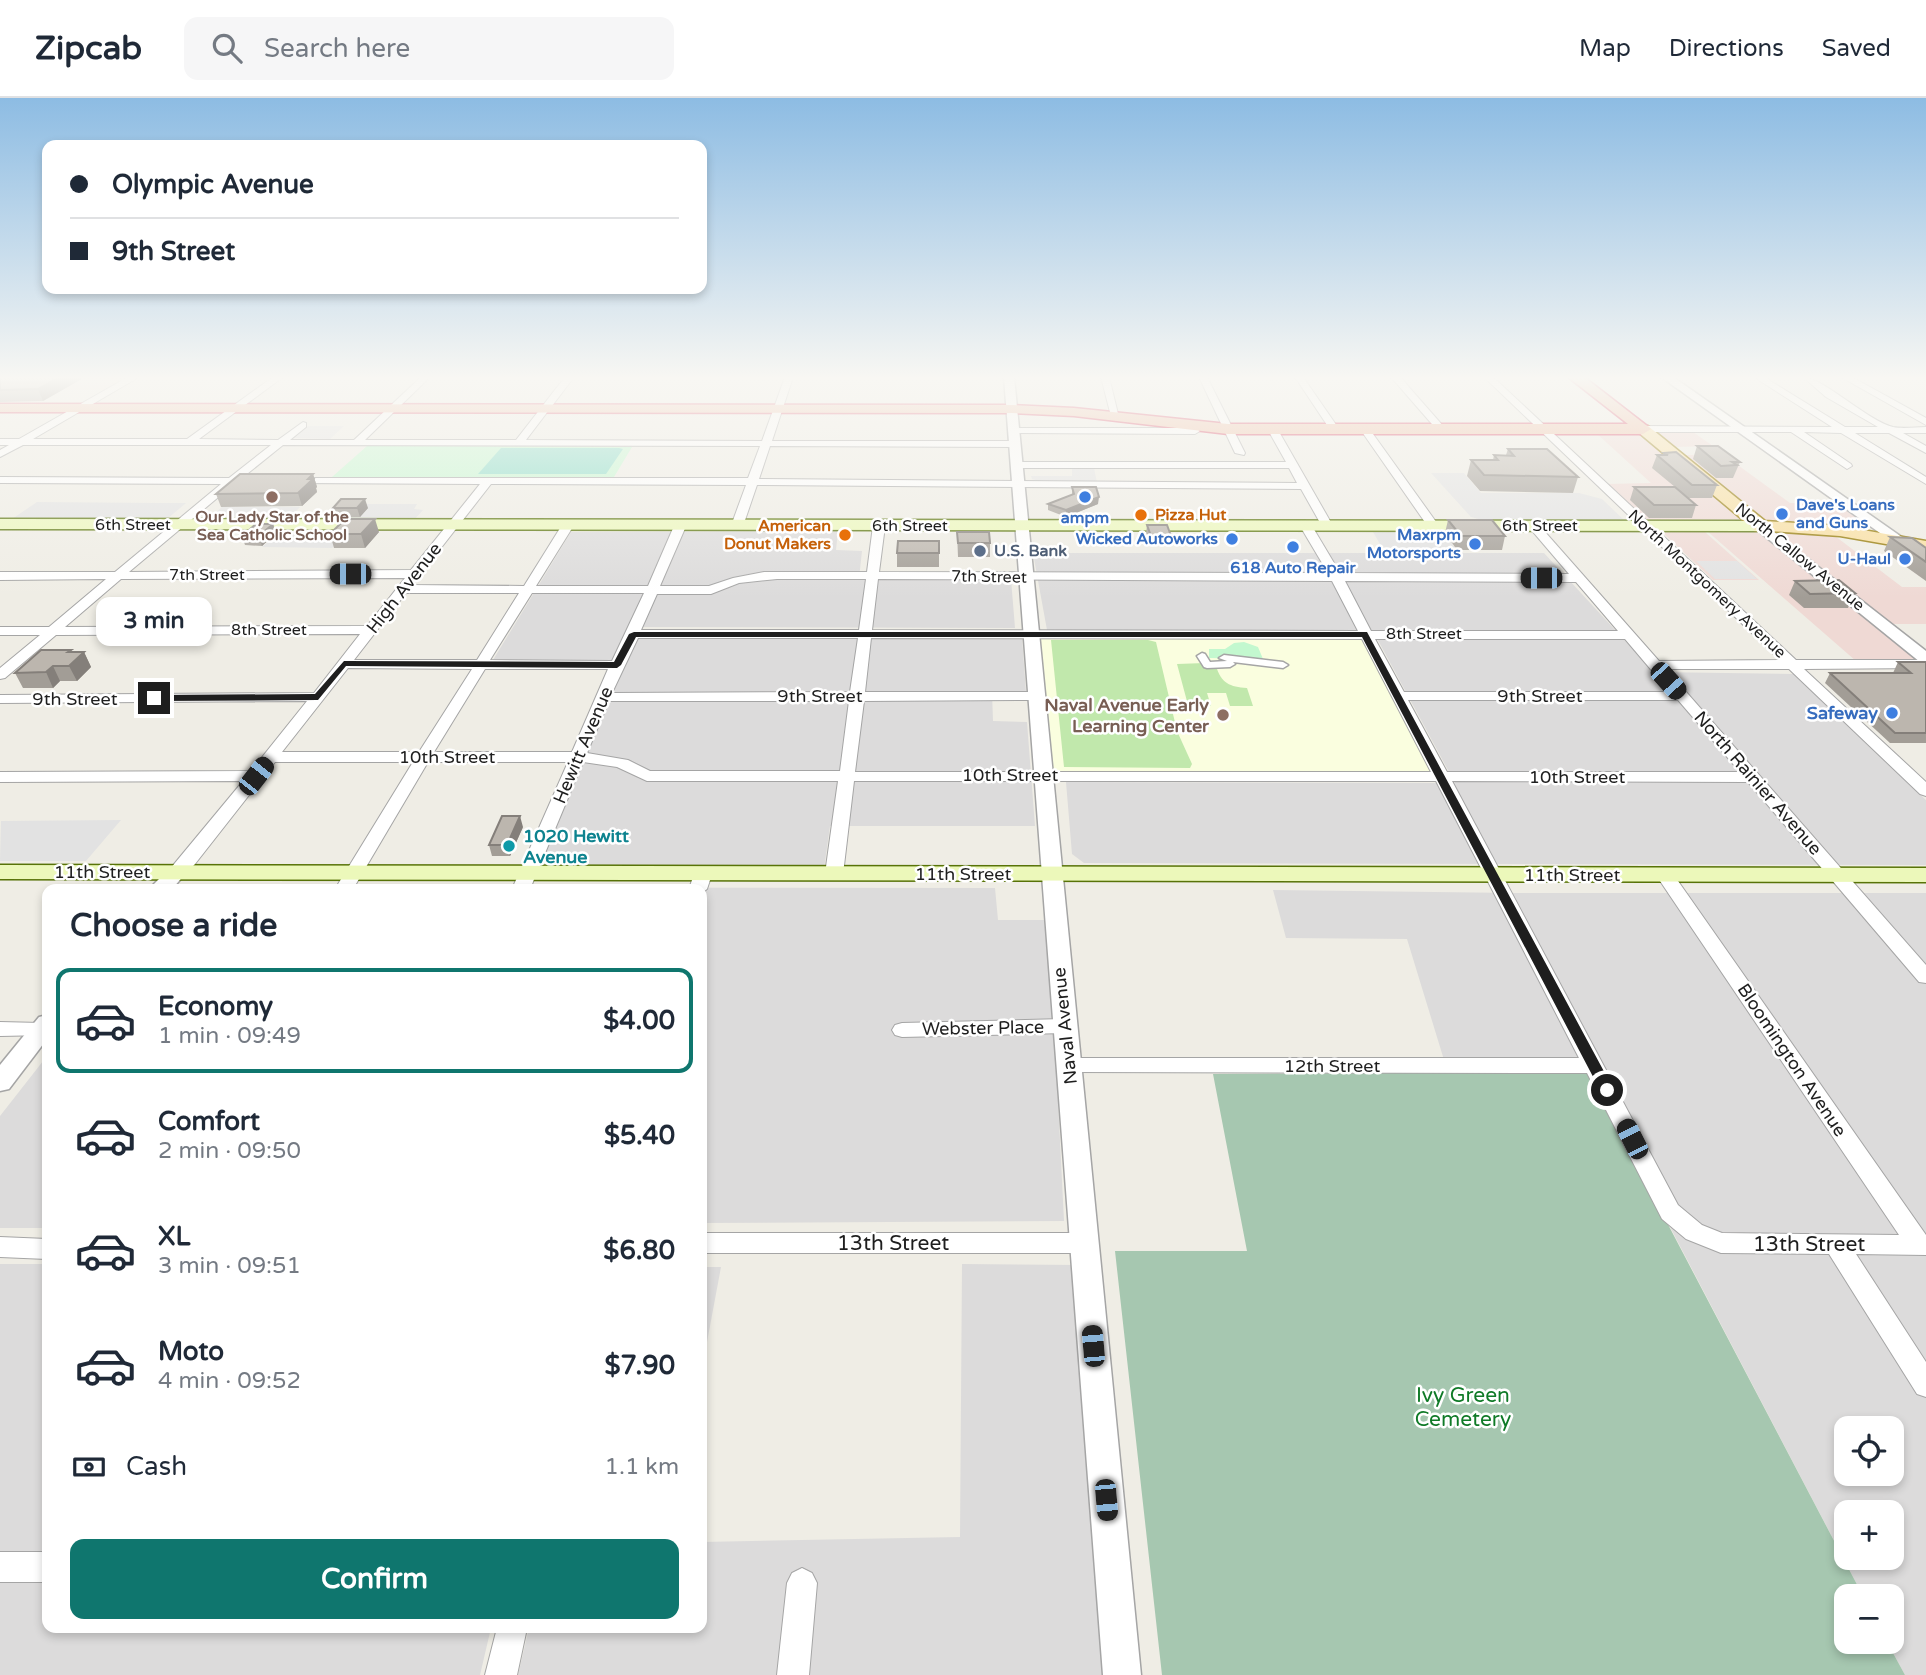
<!DOCTYPE html>
<meta charset="utf-8">
<style>
:root{--surface:#fff;--page:#f6f6f7;--text:#1f2937;--muted:#747a83;--line:#e0e1e3;--accent:#0f766e}
body{margin:0;font-family:"Varela Round",sans-serif;background:var(--page);color:var(--text);height:100vh;display:flex;flex-direction:column;font-size:26px;white-space:nowrap}
*{box-sizing:border-box;margin:0}
p{font-size:23px;color:var(--muted)}
.icon{flex:none;width:38px;height:38px;fill:none;stroke:currentColor;stroke-width:2;stroke-linecap:round;stroke-linejoin:round}
.map{position:relative;flex:1;overflow:hidden}
.side{position:absolute;left:42px;top:786px;width:665px;height:749px;display:flex;flex-direction:column;background:var(--surface);border-radius:14px;box-shadow:0 4px 10px #0003}
.side>*{flex:none}
.hud{position:absolute;left:42px;top:42px;width:665px;height:154px;border-radius:14px;box-shadow:0 4px 10px #0003;display:grid;align-content:center;height:154px;padding:0 28px;background:var(--surface)}
.controls{position:absolute;left:1834px;top:1318px;display:grid;gap:14px}
.controls a{display:grid;place-items:center;width:70px;height:70px;border-radius:14px;background:var(--surface);box-shadow:0 4px 10px #0003;font-size:35px}
.end{position:absolute;width:32px;height:32px;margin:-16px;border:9px solid #1e1e1e;background:#fff;box-shadow:0 0 0 4px #fff}
.from{border-radius:50%}
.bubble{position:absolute;height:49px;border-radius:14px;background:var(--surface);box-shadow:0 4px 10px #0003;font-size:23px;font-weight:700;line-height:49px;text-align:center}
.car{position:absolute;width:21px;height:42px;margin:-21px -10px;border-radius:9px;box-shadow:0 0 5px 2px #0007;background:linear-gradient(#222 24%,#8ab4d8 0 40%,#222 0 76%,#8ab4d8 0 86%,#222 0)}
.hud b{display:flex;align-items:center;gap:24px;height:66px;font-size:26px}
.hud b+b{border-top:2px solid var(--line)}
.hud i{width:18px;height:18px;background:var(--text)}
ul{padding:0;list-style:none}
li{display:flex;align-items:center;gap:21px;height:105px;margin:0 14px 10px;padding:0 14px;border:4px solid transparent;border-radius:14px}
li div{flex:1}
li b{display:block;font-size:26px}
li em{font-style:normal;font-weight:700}
li.on{border-color:var(--accent)}
li>.icon{width:63px;height:63px;stroke-width:1.5}
h2{padding:0 28px;font-size:32px;line-height:84px}
.pay{display:flex;align-items:center;gap:18px;height:77px;padding:0 28px;font-size:26px}
.pay p{margin-inline-start:auto}
.action{display:flex;gap:14px;margin-top:auto;padding:14px 28px}
.action a{flex:1;height:80px;border-radius:14px;background:var(--accent);color:#fff;font-size:28px;font-weight:700;line-height:80px;text-align:center}
header{display:flex;align-items:center;gap:42px;box-sizing:border-box;height:98px;padding:0 35px;background:var(--surface);border-bottom:2px solid var(--line)}
header strong{font-size:33px}
nav{display:flex;gap:38px;margin-inline-start:auto;font-size:24px}
.search{width:490px;height:63px;background:var(--page);display:flex;align-items:center;gap:18px;box-sizing:border-box;padding:0 24px;border-radius:14px;color:var(--muted);font-size:26px}
.map>svg:first-child{display:block}
.residential{fill:#dcdbdb;fill-rule:evenodd}
.commercial{fill:#efd9d4}
.education{fill:#fafedf}
.military{fill:#f0e2d8}
.grass{fill:#c1e8ac}
.cemetery{fill:#a6c7b0}
.park{fill:#c3f8cf}
.pitch{fill:#85dcc6}
.parking{fill:#e2e2e2}
.lines{fill:none;stroke-linecap:round;stroke-linejoin:round}
.pedestrian-casing{stroke:#a5a5a5;stroke-width:3}
.minor-casing{stroke:#a5a5a5;stroke-width:2}
.tertiary-casing{stroke:#a5a5a5;stroke-width:3}
.secondary-casing{stroke:#587308;stroke-width:3}
.primary-casing{stroke:#947904;stroke-width:3}
.trunk-casing{stroke:#d6294c;stroke-width:3}
.pedestrian{fill:#fff;fill-rule:evenodd}
.minor{fill:#fff;fill-rule:evenodd}
.tertiary{fill:#fff;fill-rule:evenodd}
.secondary{fill:#ecf8ba;fill-rule:evenodd}
.primary{fill:#f9dfa0;fill-rule:evenodd}
.trunk{fill:#eeb799;fill-rule:evenodd}
.wall{fill:#a29d96}
.shaded-wall{fill:#847f7a}
.building{fill:#bcb6ae;stroke:#847f7a;stroke-width:2}
.route{fill:#1e1e1e}
.education-dot{fill:#8d6e63;stroke:#fff;stroke-width:2.5}
.shop-dot{fill:#3f7fe0;stroke:#fff;stroke-width:2.5}
.food-dot{fill:#e8710a;stroke:#fff;stroke-width:2.5}
.service-dot{fill:#5c6f8a;stroke:#fff;stroke-width:2.5}
.culture-dot{fill:#0f9aa8;stroke:#fff;stroke-width:2.5}
.labels{text-anchor:middle;dominant-baseline:central;stroke-width:5;stroke-linejoin:round;paint-order:stroke}
.far-shop-label{font-size:16px;font-weight:bold;fill:#366cbe;stroke:#fff;text-anchor:end}
.far-food-label{font-size:16px;font-weight:bold;fill:#c56008;stroke:#fff;text-anchor:start}
.far-education-label{font-size:16px;font-weight:bold;fill:#785e54;stroke:#fff}
.far-street-label{font-size:16px;fill:#1e1e1e;stroke:#fff}
.far-service-label{font-size:16px;font-weight:bold;fill:#4e5e75;stroke:#fff;text-anchor:start}
.street-label{font-size:18px;fill:#1e1e1e;stroke:#fff}
.education-label{font-size:18px;font-weight:bold;fill:#785e54;stroke:#fff;text-anchor:end}
.shop-label{font-size:18px;font-weight:bold;fill:#366cbe;stroke:#fff;text-anchor:end}
.culture-label{font-size:18px;font-weight:bold;fill:#0d838f;stroke:#fff;text-anchor:start}
.near-street-label{font-size:21px;fill:#1e1e1e;stroke:#fff}
.near-park-label{font-size:21px;fill:#0f7a27;stroke:#fff}
</style>
<header>
<strong>Zipcab</strong>
<div class="search"><svg class="icon" aria-label="search" viewBox="0 0 24 24"><circle cx="10" cy="10" r="6"/><path d="M15 15l6 6"/></svg>Search here</div>
<nav><a>Map</a><a>Directions</a><a>Saved</a></nav>
</header>
<div class="map">
<svg width="1926" height="1577" viewBox="0 0 1926 1577">
<rect width="100%" height="100%" fill="#efede5"/>
<path class="residential" d="M838 433 836 452 862 453 859 481H1011L1015 530 630 529 615 563 493 562 571 434Z
M1033 455H1544L1654 574 1794 576 1926 702V767L1084 765 1072 756 1066 684 1455 685 1373 533 1047 532Z
M1022 539 1026 594H992L993 623 1027 624 1035 728H830L824 771H536L636 540Z
M194 789 995 790 998 822H1049L1064 1123 702 1125V791H189Z
M1273 792 1515 795H1926V1577H1905L1887 1544H1892V1498H1863L1589 974 1448 975 1407 841 1286 840ZM1846 1330H1892V1376H1846ZM1846 1414H1892V1460H1846Z
M47 958V1130H0V1018Z
M0 1166H47V1530H491L480 1577H0Z
M962 1166 1078 1167 1108 1577H518L529 1530H702V1444L960 1439Z
M702 1169H721L702 1271Z"/>
<path class="commercial" d="M1693 334 1713 348 1674 349 1682 357H1724L1790 405H1835L1868 428 1835 438 1902 489H1926V526H1891L1926 562 1856 563 1707 433H1660L1607 386 1651 385 1596 335Z
M1662 434H1705L1759 482H1713Z"/>
<path class="education" d="M1031 535 1365 536 1440 678 1044 677Z"/>
<path class="military" d="M0 279H130L108 292H0Z"/>
<path class="grass" d="M1051 542H1148L1156 544 1177 633 1192 666 1190 670 1064 669Z
M1205 565 1216 568C1221 585 1230 589 1247 590L1253 608H1230L1226 595H1207L1211 608 1188 607 1177 566Z"/>
<path class="cemetery" d="M1588 974 1863 1498H1846V1544H1887L1905 1577H1162L1115 1153H1247L1213 976Z"/>
<path class="park" d="M367 348 632 349 614 379H332Z
M1244 544 1258 549 1263 561 1209 560V551H1225L1234 545Z"/>
<path class="pitch" d="M501 350H619L623 351 606 376H478Z"/>
<path class="parking" d="M308 328H344L330 341 293 340Z
M1072 370H1094L1097 385 1042 384 1032 381 1031 378H1072Z
M1431 375H1464L1481 395H1579L1602 401 1626 424 1482 422 1471 419Z
M37 404 159 405H186L167 421H12Z
M361 406H417L414 411 423 412 414 422 349 421 355 415H363L367 411Z
M222 409H300L289 420 212 418Z
M280 433H349L332 450 262 449Z
M1373 434H1444L1456 451H1383Z
M1696 463H1737L1757 481H1715Z
M121 722 86 763H0L1 723Z"/>
<g class="lines">
<defs>
<path id="pedestrian" d="M1202 555 1205 556 1210 564 1227 563 1219 560 1224 557 1283 564 1288 567 1283 570 1233 564 1235 566 1230 569 1207 570 1204 569 1197 558Z"/>
<path id="minor" d="M128 279H139L33 341H187L273 279H283L199 341 278 342 303 324 306 325V329L290 342H354L421 279H430L365 342H516L565 279H574L526 342 762 343 785 279H793L772 343H1015L1020 346 1015 349 770 348 759 381 1297 385 1289 370H1017L1012 367 1017 364H1286L1268 332 1273 329 1278 332 1333 428 1323 430 1301 391 757 387 743 428 737 431 731 428 746 387 491 386 412 487 524 488 562 427 568 424 574 427 536 488H648L674 428 680 425 686 428 660 488H709L733 480 764 474H867L873 428 879 425 885 428 879 474 1328 475 1300 428 1306 425 1312 428 1340 475 1569 476 1528 428 1534 425 1538 426 1659 563 1780 562 1484 279H1493L1796 562H1926V570L1804 571 1926 684V698L1920 696 1789 571H1666L1926 867V885L1919 884 1748 684 1452 683 1678 1107 1702 1127 1722 1135 1899 1137 1656 777 1659 773H1671L1926 1137V1157L1856 1156 1926 1264V1299L1917 1296 1829 1156 1721 1155 1686 1141 1662 1121 1587 975 1070 974 1063 972 1060 967 1063 962 1070 960H1579L1436 683H854L843 776 834 781 825 776 838 683H647L617 669 583 664 530 791H512L568 664H428L353 791H335L413 664H275L195 766 182 779 176 780 167 775 170 771 243 683 0 684V674L251 673 307 603 0 605V597L314 595 360 536 56 537 5 580 0 581V570L40 537H0V529H49L106 481 0 482V474H115L221 386 0 385V379L229 380 271 347H23L0 359V352L9 347H0V341H19ZM283 347 760 348 748 380H294L289 383 290 385 480 386 411 472 129 474 234 386 259 385V381L242 380ZM405 480 367 528 65 529 121 481ZM777 481H866L859 532H641L657 496H711L739 485ZM878 481 1332 483 1358 533 872 532ZM1345 483 1576 484 1618 533H1371ZM406 495H519L477 562H354ZM532 495H644L612 563 490 562ZM638 540H858L850 594 612 595ZM871 540 1362 541 1431 674H855L864 603 1036 602 1043 598 1036 594H865ZM1375 541H1625L1670 594H1404ZM348 570 472 571 419 654H282ZM485 571H608L572 654H434ZM1408 602H1678L1740 674H1447ZM609 603H849L840 673H650L628 662 587 655Z
M1101 279H1109L1119 320 1111 318Z
M1199 279H1207L1245 355 1244 357 1235 355Z
M1295 279H1303L1339 331 1337 333H1331Z
M1391 279H1400L1444 329V333H1438Z
M1754 279H1764L1845 329H1878L1826 299 1803 279C1822 279 1868 323 1893 329 1903 331 1916 329 1926 329V335H1903L1926 348V355L1889 335H1855L1926 379V386L1841 335 1804 334 1851 366 1852 368 1847 371 1791 334H1643L1638 331 1643 328 1832 329Z
M1841 279H1852L1926 320V327Z
M1362 329H1368L1439 428 1437 430H1429L1360 331Z
M1014 330H1195L1200 333 1195 336 1011 335V331Z
M703 771 712 776 707 791 702 795V791H689L694 776Z
M1064 921 1071 923 1074 928 1071 933 1064 935 902 939 895 937 892 932 895 927 902 925Z
M0 924 41 925 47 927V937L0 938Z
M702 1135H1084L1092 1138 1096 1145 1092 1152 1084 1155H702Z
M0 1139 47 1141V1161L0 1159Z
M0 1454H47V1484H0Z
M802 1470 812 1475 817 1485 809 1577H777L787 1485 792 1475Z
M497 1530H527L517 1577H485Z"/>
<path id="tertiary" d="M1004 279H1014L1141 1577H1103Z
M1661 279H1673L1906 442 1904 445H1894Z
M1761 424 1926 553V566L1920 564 1756 431V425Z
M176 769 183 771 186 775 172 791H149L169 771Z
M47 917V941L9 991 0 993V967L39 919Z"/>
<path id="secondary" d="M0 421 1761 423 1769 428 1761 433 0 431Z
M0 767 1926 770V784L0 781Z"/>
<path id="primary" d="M1643 327 1648 328 1765 423 1840 428 1926 443V453L1840 438 1755 432 1638 334 1636 331Z"/>
<path id="trunk" d="M1568 279H1584L1651 331 1643 336H1228L1074 318 1012 315 0 314V306L1012 307 1074 310 1228 326H1628Z"/>
</defs>
<use href="#pedestrian" class="pedestrian-casing"/>
<use href="#minor" class="minor-casing"/>
<use href="#tertiary" class="tertiary-casing"/>
<use href="#secondary" class="secondary-casing"/>
<use href="#primary" class="primary-casing"/>
<use href="#trunk" class="trunk-casing"/>
<use href="#pedestrian" class="pedestrian"/>
<use href="#minor" class="minor"/>
<use href="#tertiary" class="tertiary"/>
<use href="#secondary" class="secondary"/>
<use href="#primary" class="primary"/>
<use href="#trunk" class="trunk"/>
</g>
<path class="wall" d="M0 279H85L43 303 0 304Z
M1697 348 1740 364 1733 380H1716L1693 361Z
M1508 351 1578 379 1573 395 1480 393 1467 378 1471 362H1493L1494 357H1506Z
M1664 355 1717 387 1712 400H1687L1696 407 1692 420H1649L1630 402 1634 389H1675L1652 370 1657 357H1663Z
M313 376 317 389 316 390 317 394 302 408 221 409 216 396Z
M1072 389 1098 406 1066 419 1048 412V406L1072 397Z
M333 410H368L360 419H335Z
M1448 422 1505 438 1502 452H1457L1445 435Z
M273 426 276 435 262 448 245 447 242 438Z
M1147 427 1171 438 1170 447 1150 448 1146 436Z
M379 434 365 450H334L330 436Z
M957 434 990 445V459H958Z
M1890 439 1926 450V483L1884 453Z
M939 443V469H897V455Z
M1795 483 1855 495 1848 510H1804L1789 497Z
M71 552 72 554H84L91 569 77 583H60L53 590H23L15 575Z
M1898 564H1926V645H1890L1825 585 1830 575H1893Z
M523 729 510 758H492L489 747Z"/>
<path class="shaded-wall" d="M59 279H85L43 303 38 291Z
M313 376 317 389 316 390 317 394 302 408 298 395 308 381Z
M1099 399 1098 406 1066 419V412Z
M365 401 368 410 360 419 357 410Z
M375 421 379 434 365 450 361 436Z
M273 426 276 435 262 448 259 438Z
M71 552 76 562 84 554 91 569 77 583 69 568 68 554Z
M53 568 60 583 53 590 46 574Z
M520 718 523 729 510 758 507 747Z"/>
<path class="building" d="M0 279H59L38 291 0 292Z
M1697 348H1718L1740 364H1732L1737 367 1721 368Z
M1508 351H1547L1578 379 1484 377 1471 362H1498L1494 357 1514 358Z
M1676 354 1717 387H1692L1657 357H1668L1664 355Z
M240 376H313L308 381H313L298 395 216 396Z
M1072 389H1096L1099 399 1066 412 1048 406 1074 396Z
M1634 389H1675L1696 407H1654Z
M341 401H365L357 410H333Z
M345 421H375L361 436H330Z
M1448 422H1492L1505 438H1461Z
M256 426H273L259 438H242Z
M1147 427H1167L1171 438H1151Z
M957 434H989L990 445H958Z
M1890 439 1912 440 1926 450V464Z
M898 443H939V455H897Z
M1839 482 1855 495 1810 496 1795 483Z
M41 552H71L68 554H84L69 568H53L46 574 15 575Z
M1898 564H1926V635H1895L1830 575H1911Z
M502 718H520L507 747H489Z"/>
<linearGradient id="sky" x2="0" y2="1"><stop stop-color="#8dbce3"/><stop offset="0.56" stop-color="#f8f7f3"/><stop offset="1" stop-color="#f8f7f3" stop-opacity="0"/></linearGradient>
<rect width="1926" height="500" fill="url(#sky)"/>
<path class="route" d="M1367 534 1614 992 1612 996 1607 997 1600 992 1362 539H636L621 567 617 570 346 568 318 602 154 603 149 600 154 597 315 596 344 563 614 564 629 536 634 534Z"/>
<g class="education-dot">
<circle cx="272" cy="399" r="7"/>
<circle cx="1223" cy="617" r="7"/>
</g>
<g class="shop-dot">
<circle cx="1085" cy="399" r="7"/>
<circle cx="1782" cy="416" r="7"/>
<circle cx="1232" cy="441" r="7"/>
<circle cx="1475" cy="446" r="7"/>
<circle cx="1293" cy="449" r="7"/>
<circle cx="1905" cy="461" r="7"/>
<circle cx="1892" cy="615" r="7"/>
</g>
<g class="food-dot">
<circle cx="1141" cy="417" r="7"/>
<circle cx="845" cy="437" r="7"/>
</g>
<circle class="service-dot" cx="980" cy="453" r="7"/>
<circle class="culture-dot" cx="509" cy="748" r="7"/>
<g class="labels">
<g class="far-shop-label">
<text x="1796" y="407" text-anchor="start">Dave's Loans<tspan x="1796" dy="18">and Guns</tspan></text>
<text x="1085" y="420" text-anchor="middle">ampm</text>
<text x="1461" y="437">Maxrpm<tspan x="1461" dy="18">Motorsports</tspan></text>
<text x="1218" y="441">Wicked Autoworks</text>
<text x="1891" y="461">U-Haul</text>
<text x="1293" y="470" text-anchor="middle">618 Auto Repair</text>
</g>
<g class="far-food-label">
<text x="1155" y="417">Pizza Hut</text>
<text x="831" y="428" text-anchor="end">American<tspan x="831" dy="18">Donut Makers</tspan></text>
</g>
<g class="far-education-label">
<text x="272" y="419">Our Lady Star of the<tspan x="272" dy="18">Sea Catholic School</tspan></text>
</g>
<g class="far-street-label">
<text x="133" y="427">6th Street</text>
<text x="910" y="428">6th Street</text>
<text x="1540" y="428">6th Street</text>
<text transform="translate(1800 459) rotate(39)">North Callow Avenue</text>
<text x="207" y="477">7th Street</text>
<text transform="translate(989 479) rotate(1)">7th Street</text>
<text transform="translate(1707 486) rotate(43)">North Montgomery Avenue</text>
<text x="269" y="532">8th Street</text>
<text x="1424" y="536">8th Street</text>
</g>
<g class="far-service-label">
<text x="994" y="453">U.S. Bank</text>
</g>
<g class="street-label">
<text transform="translate(404 490) rotate(-52)">High Avenue</text>
<text x="820" y="598">9th Street</text>
<text x="1540" y="598">9th Street</text>
<text x="75" y="601">9th Street</text>
<text transform="translate(583 647) rotate(-67)">Hewitt Avenue</text>
<text x="447" y="659">10th Street</text>
<text x="1010" y="677">10th Street</text>
<text x="1577" y="679">10th Street</text>
<text transform="translate(1758 685) rotate(49)">North Rainier Avenue</text>
<text x="102" y="774">11th Street</text>
<text x="963" y="776">11th Street</text>
<text x="1572" y="777">11th Street</text>
<text transform="translate(1065 928) rotate(-96)">Naval Avenue</text>
<text transform="translate(983 930) rotate(-1)">Webster Place</text>
<text transform="translate(1792 962) rotate(56)">Bloomington Avenue</text>
<text x="1332" y="968">12th Street</text>
</g>
<g class="education-label">
<text x="1209" y="607">Naval Avenue Early<tspan x="1209" dy="21">Learning Center</tspan></text>
</g>
<g class="shop-label">
<text x="1878" y="615">Safeway</text>
</g>
<g class="culture-label">
<text x="523" y="738">1020 Hewitt<tspan x="523" dy="21">Avenue</tspan></text>
</g>
<g class="near-street-label">
<text x="893" y="1145">13th Street</text>
<text x="1809" y="1146">13th Street</text>
</g>
<g class="near-park-label">
<text x="1463" y="1297">Ivy Green<tspan x="1463" dy="24">Cemetery</tspan></text>
</g>
</g>
</svg>
<div class="controls">
<a><svg class="icon" aria-label="locate" viewBox="0 0 24 24"><circle cx="12" cy="12" r="6"/><path d="M12 2v4M12 18v4M2 12h4M18 12h4"/></svg></a>
<a>+</a>
<a>−</a>
</div>
<i class="end from" style="left:1607px;top:992px"></i>
<i class="end" style="left:154px;top:600px"></i>
<div class="bubble" style="left:96px;top:499px;width:116px">3 min</div>
<i class="car" style="left:350px;top:476px;rotate:270deg"></i>
<i class="car" style="left:1541px;top:480px;rotate:270deg"></i>
<i class="car" style="left:1668px;top:583px;rotate:138deg"></i>
<i class="car" style="left:256px;top:678px;rotate:38deg"></i>
<i class="car" style="left:1632px;top:1041px;rotate:333deg"></i>
<i class="car" style="left:1093px;top:1248px;rotate:355deg"></i>
<i class="car" style="left:1106px;top:1402px;rotate:175deg"></i>
<div class="hud">
<b><i class="from"></i>Olympic Avenue</b>
<b><i></i>9th Street</b>
</div>
<section class="side">
<h2>Choose a ride</h2>
<ul>
<li class="on"><svg class="icon" aria-label="car" viewBox="0 0 24 24"><path d="M5 17H2v-5l4-1 3-4h7l3 4 3 1v5h-3M9 17h6M6 11h13"/><circle cx="7" cy="17" r="2"/><circle cx="17" cy="17" r="2"/></svg><div><b>Economy</b><p>1 min · 09:49</p></div><em>$4.00</em></li>
<li><svg class="icon" aria-label="car" viewBox="0 0 24 24"><path d="M5 17H2v-5l4-1 3-4h7l3 4 3 1v5h-3M9 17h6M6 11h13"/><circle cx="7" cy="17" r="2"/><circle cx="17" cy="17" r="2"/></svg><div><b>Comfort</b><p>2 min · 09:50</p></div><em>$5.40</em></li>
<li><svg class="icon" aria-label="car" viewBox="0 0 24 24"><path d="M5 17H2v-5l4-1 3-4h7l3 4 3 1v5h-3M9 17h6M6 11h13"/><circle cx="7" cy="17" r="2"/><circle cx="17" cy="17" r="2"/></svg><div><b>XL</b><p>3 min · 09:51</p></div><em>$6.80</em></li>
<li><svg class="icon" aria-label="car" viewBox="0 0 24 24"><path d="M5 17H2v-5l4-1 3-4h7l3 4 3 1v5h-3M9 17h6M6 11h13"/><circle cx="7" cy="17" r="2"/><circle cx="17" cy="17" r="2"/></svg><div><b>Moto</b><p>4 min · 09:52</p></div><em>$7.90</em></li>
</ul>
<div class="pay"><svg class="icon" aria-label="cash" viewBox="0 0 24 24"><path d="M3 7h18v10H3z"/><circle cx="12" cy="12" r="2"/></svg>Cash<p>1.1 km</p></div>
<div class="action"><a>Confirm</a></div>
</section>
</div>
